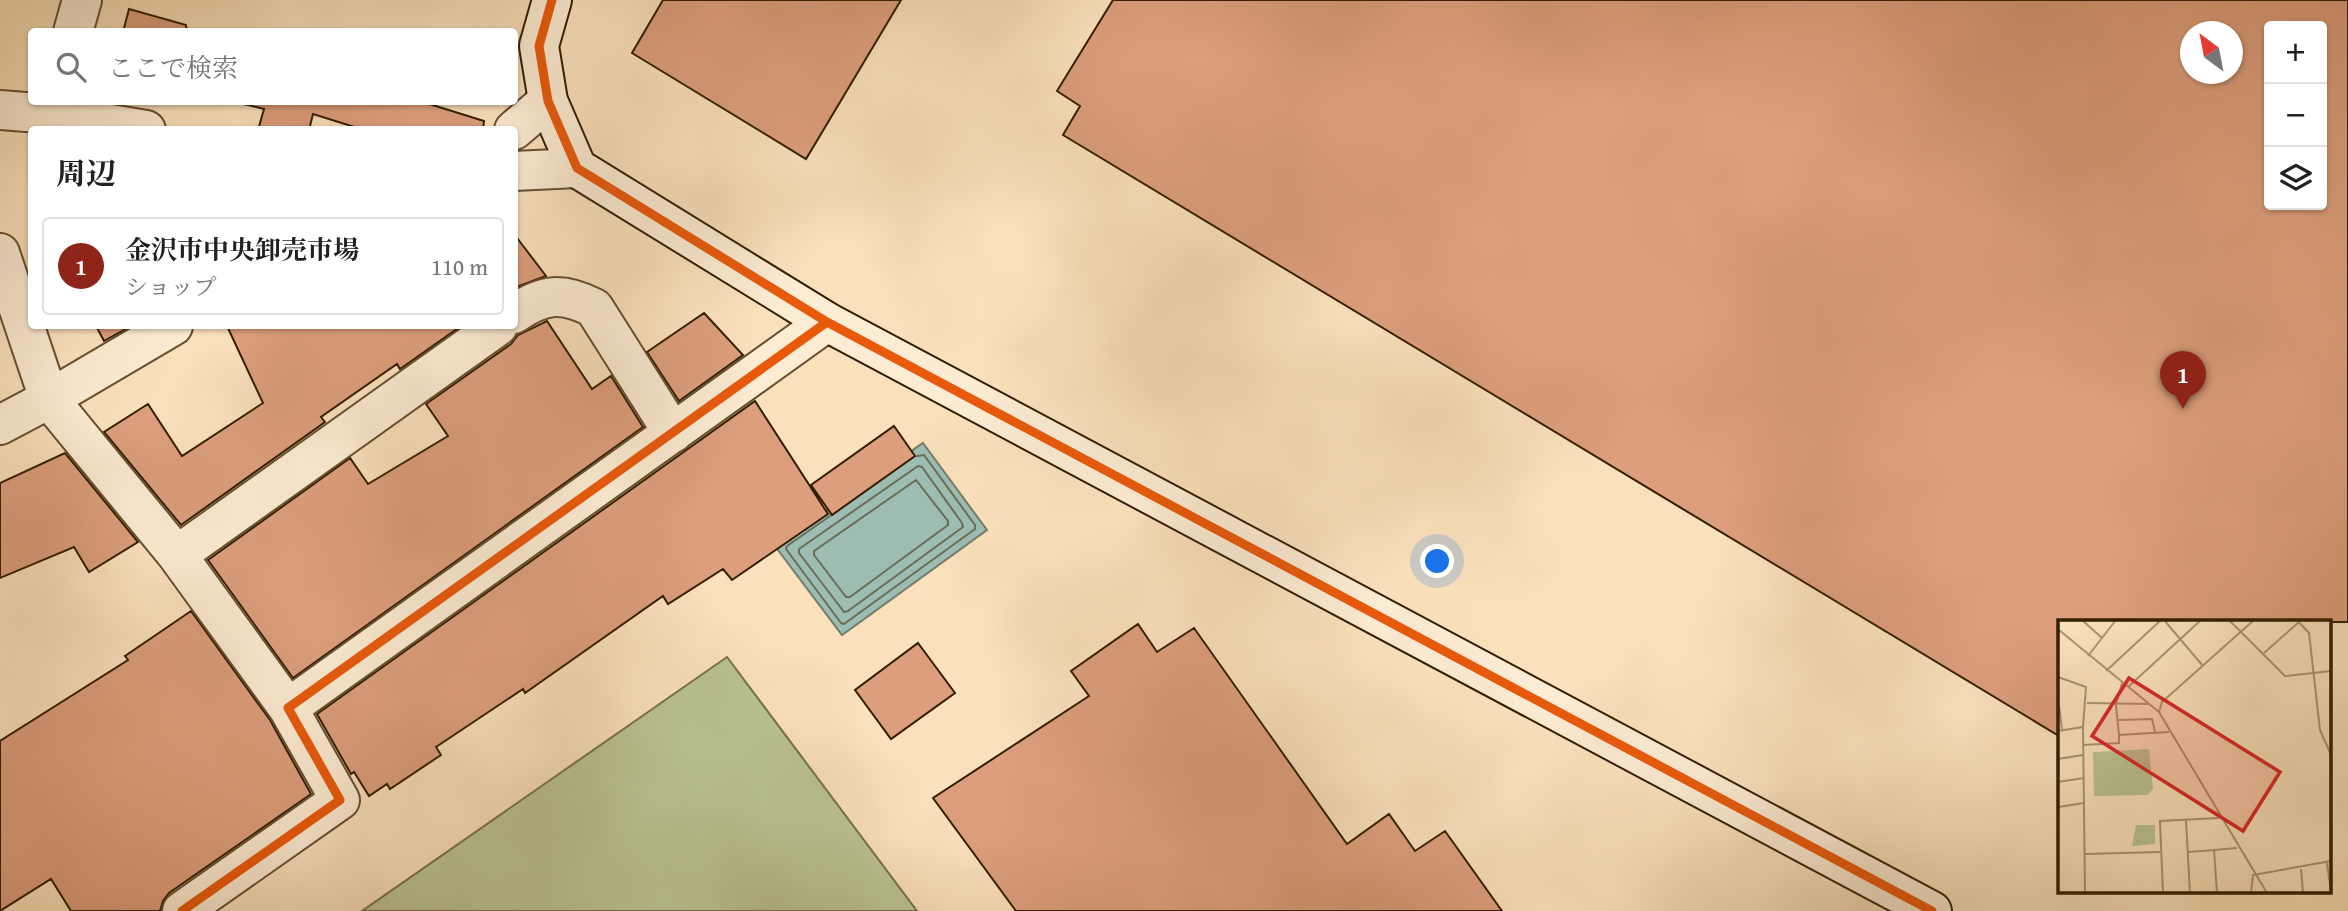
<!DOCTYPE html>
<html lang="ja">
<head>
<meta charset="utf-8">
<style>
	body { margin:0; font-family:"Gentium Book Plus","Noto Serif JP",serif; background:#f2f2f2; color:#202124 }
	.controls { position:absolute; right:21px; top:21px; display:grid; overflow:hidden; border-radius:7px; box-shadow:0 2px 5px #0004 }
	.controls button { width:63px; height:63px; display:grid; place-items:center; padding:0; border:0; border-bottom:2px solid #e0e0e0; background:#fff; color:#202124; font:35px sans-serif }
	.compass { position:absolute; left:2180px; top:21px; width:63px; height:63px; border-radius:50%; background:#fff; box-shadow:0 2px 5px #0004; rotate:328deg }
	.you { position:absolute; left:1438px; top:562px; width:24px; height:24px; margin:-18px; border:5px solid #fff; border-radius:50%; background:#1a73e8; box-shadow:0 0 0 10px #1a73e833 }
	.badge { display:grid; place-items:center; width:46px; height:46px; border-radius:50%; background:#8f2418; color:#fff; font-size:23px; font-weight:700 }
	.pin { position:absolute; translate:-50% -58px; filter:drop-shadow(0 2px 4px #0008) }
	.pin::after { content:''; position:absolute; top:37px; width:24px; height:21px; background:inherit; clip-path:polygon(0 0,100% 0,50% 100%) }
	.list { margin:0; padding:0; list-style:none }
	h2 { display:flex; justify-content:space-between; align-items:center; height:91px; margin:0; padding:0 28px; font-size:30px }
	h2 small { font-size:23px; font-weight:400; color:#757577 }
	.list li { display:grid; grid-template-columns:46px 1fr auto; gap:21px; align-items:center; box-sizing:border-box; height:98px; margin:0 14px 14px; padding:0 14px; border:2px solid #e0e0e0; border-radius:7px }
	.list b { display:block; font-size:26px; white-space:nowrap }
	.list p { margin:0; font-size:23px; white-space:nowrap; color:#757577 }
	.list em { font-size:23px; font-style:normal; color:#757577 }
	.icon { flex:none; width:38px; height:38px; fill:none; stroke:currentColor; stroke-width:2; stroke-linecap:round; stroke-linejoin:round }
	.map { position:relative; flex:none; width:2348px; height:911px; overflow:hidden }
	.search { position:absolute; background:#fff; box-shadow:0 2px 5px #0004; left:28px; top:28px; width:490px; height:77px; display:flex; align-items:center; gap:18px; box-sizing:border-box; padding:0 24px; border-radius:7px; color:#757577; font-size:26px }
	.panel { position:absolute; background:#fff; box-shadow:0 2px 5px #0004; left:28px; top:126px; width:490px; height:203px; border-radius:7px }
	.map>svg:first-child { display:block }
	.green { fill:#bac393; stroke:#76704a; stroke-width:2 }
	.water { fill:#9ebdb2; stroke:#737d6b; stroke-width:2 }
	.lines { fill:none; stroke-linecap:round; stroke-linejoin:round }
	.shore { stroke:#686d59; stroke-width:2 }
	.building { fill:#dc9e7c; stroke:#331d00; stroke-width:2; fill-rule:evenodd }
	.street-casing { stroke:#654e2f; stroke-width:42 }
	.secondary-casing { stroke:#331d00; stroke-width:42 }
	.street { stroke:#fcecd3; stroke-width:38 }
	.secondary { stroke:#fcecd3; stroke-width:38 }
	.cycleway-casing { stroke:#fcecd3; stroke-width:13 }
	.cycleway { stroke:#e8590c; stroke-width:9 }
	.inset-road { fill:none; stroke:#aa9371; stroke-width:2 }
	.view { fill:#d62828; fill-opacity:0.15; stroke:#d62828; stroke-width:3.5 }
	.inset-edge { fill:none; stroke:#331d00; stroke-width:3.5 }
</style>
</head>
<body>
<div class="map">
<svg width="2348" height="911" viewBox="0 0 2348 911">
	<rect width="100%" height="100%" fill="#fae1bc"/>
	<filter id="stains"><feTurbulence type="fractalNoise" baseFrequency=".00286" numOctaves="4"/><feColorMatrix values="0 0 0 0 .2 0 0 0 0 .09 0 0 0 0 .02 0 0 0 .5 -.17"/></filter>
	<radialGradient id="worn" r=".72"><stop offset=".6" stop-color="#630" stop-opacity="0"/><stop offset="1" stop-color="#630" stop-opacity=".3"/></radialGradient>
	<!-- green -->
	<path class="green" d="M727,657L917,911H362Z"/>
	<!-- water -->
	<path class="water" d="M923,443L987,530L842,635L775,546Z"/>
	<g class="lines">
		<!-- shore -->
		<path class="shore" d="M918,466L922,467L962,523L963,527L848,611L844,612L799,553V549Z
			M916,480L948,521V525L850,597H846L814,555V551Z
			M830,516L787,546L786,549L841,623L844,624L975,529V525L924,455L917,456"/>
	</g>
	<!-- building -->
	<path class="building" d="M663,0H901L806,159L632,53Z
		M1113,0H2348V622H2059V736L1063,135L1080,106L1057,91ZM2269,26H2322V205H2269ZM2190,32H2232V74H2190Z
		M129,9L186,25V28L198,32H123Z
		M236,102H423L484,121L483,130H364L313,114L309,130H258L264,109Z
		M514,234L546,276L514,288Z
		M704,313L743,355L679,401L647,352Z
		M547,321L592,389L611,376L643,427L293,678L208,560L350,458L368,484L448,436L426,404L511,344L518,335Z
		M96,326H131L104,341Z
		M227,326H461L400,369L397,364L321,417L325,422L181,525L104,432L148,404L182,456L263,403Z
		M755,401L828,514L732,580L723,569L668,604L663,596L525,693L523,689L436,747L441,755L390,789L387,784L369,796L354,772L351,774L317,714Z
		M894,426L915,456L832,515L811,485Z
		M65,453L138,542L89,572L74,547L0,578V483Z
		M191,611L270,720L311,794L169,893L163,901L160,911H71L51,879L0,911V741L128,660L125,656Z
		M1138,624L1157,652L1194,628L1347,844L1389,814L1415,851L1445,831L1502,911H1016L933,798L1089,696L1071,671Z
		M918,643L955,693L891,739L855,690Z"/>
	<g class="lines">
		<!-- street casing -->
		<g class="street-casing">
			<path id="street" d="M73,32L82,0
				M0,110L51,114L146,130
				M514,130L548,101
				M514,171L577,168
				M0,253L49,399L177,555L288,708
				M514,314C544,293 563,292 594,308L673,433
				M0,425L49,399L173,326
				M177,555L498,326
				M182,911L340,800L288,708L827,322"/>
		</g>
		<!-- secondary casing -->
		<g class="secondary-casing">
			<path id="secondary" d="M552,0L539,46L548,101L577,168L827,322L1932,911"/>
		</g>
		<!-- street -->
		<use href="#street" class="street"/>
		<!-- secondary -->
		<use href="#secondary" class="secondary"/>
		<!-- cycleway casing -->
		<g class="cycleway-casing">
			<path id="cycleway" d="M552,0L539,46L548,101L577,168L827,322L1932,911
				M182,911L340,800L288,708L827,322"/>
		</g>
		<!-- cycleway -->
		<use href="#cycleway" class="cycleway"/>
	</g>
	<!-- overview -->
	<g transform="translate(2058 620)">
		<rect width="273" height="273" fill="#fae1bc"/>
		<path d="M91,129L95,169L89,175L36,176L35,132ZM78,205H97V224L74,226Z" fill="#bac393"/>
		<path class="inset-road" d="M24,0L44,18M106,0L145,46M171,0L227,56L273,51M196,0L104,82L101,92L209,273M239,0L251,13L262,110L273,135M1,10L101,92M206,33L241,2M30,36L58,0M48,51L103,0M0,57L28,67L25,107M70,67L143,0M0,77L4,110M29,83L90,84M60,100L94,99L97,112M0,111L25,107L27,273M61,115L58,85L64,63M25,125L61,123V115L111,112M0,139L25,135M0,162L26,158M0,187L26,183M128,200L132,273M156,230L179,228M130,232L156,230L159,273M27,234L102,232M269,243L273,271M243,249L245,273M105,273L102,201L161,198M193,273L195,255L273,241"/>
		<path class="view" d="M71,58L222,152L185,211L34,116Z"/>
		<rect width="273" height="273" class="inset-edge"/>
	</g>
	<rect width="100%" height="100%" filter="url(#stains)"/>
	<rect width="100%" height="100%" fill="url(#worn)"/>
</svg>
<div class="controls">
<button>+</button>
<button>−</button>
<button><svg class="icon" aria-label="layers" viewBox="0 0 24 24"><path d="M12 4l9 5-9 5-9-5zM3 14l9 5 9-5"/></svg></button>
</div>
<svg class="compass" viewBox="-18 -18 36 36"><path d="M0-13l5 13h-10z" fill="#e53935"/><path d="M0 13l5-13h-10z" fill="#757577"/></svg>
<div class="you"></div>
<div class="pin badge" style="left:2183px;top:409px">1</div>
<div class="search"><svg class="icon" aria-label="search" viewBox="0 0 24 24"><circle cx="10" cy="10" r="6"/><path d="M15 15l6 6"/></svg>ここで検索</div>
<section class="panel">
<h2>周辺<small></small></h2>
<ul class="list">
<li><span class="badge">1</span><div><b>金沢市中央卸売市場</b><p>ショップ</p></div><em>110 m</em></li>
</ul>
</section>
</div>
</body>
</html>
